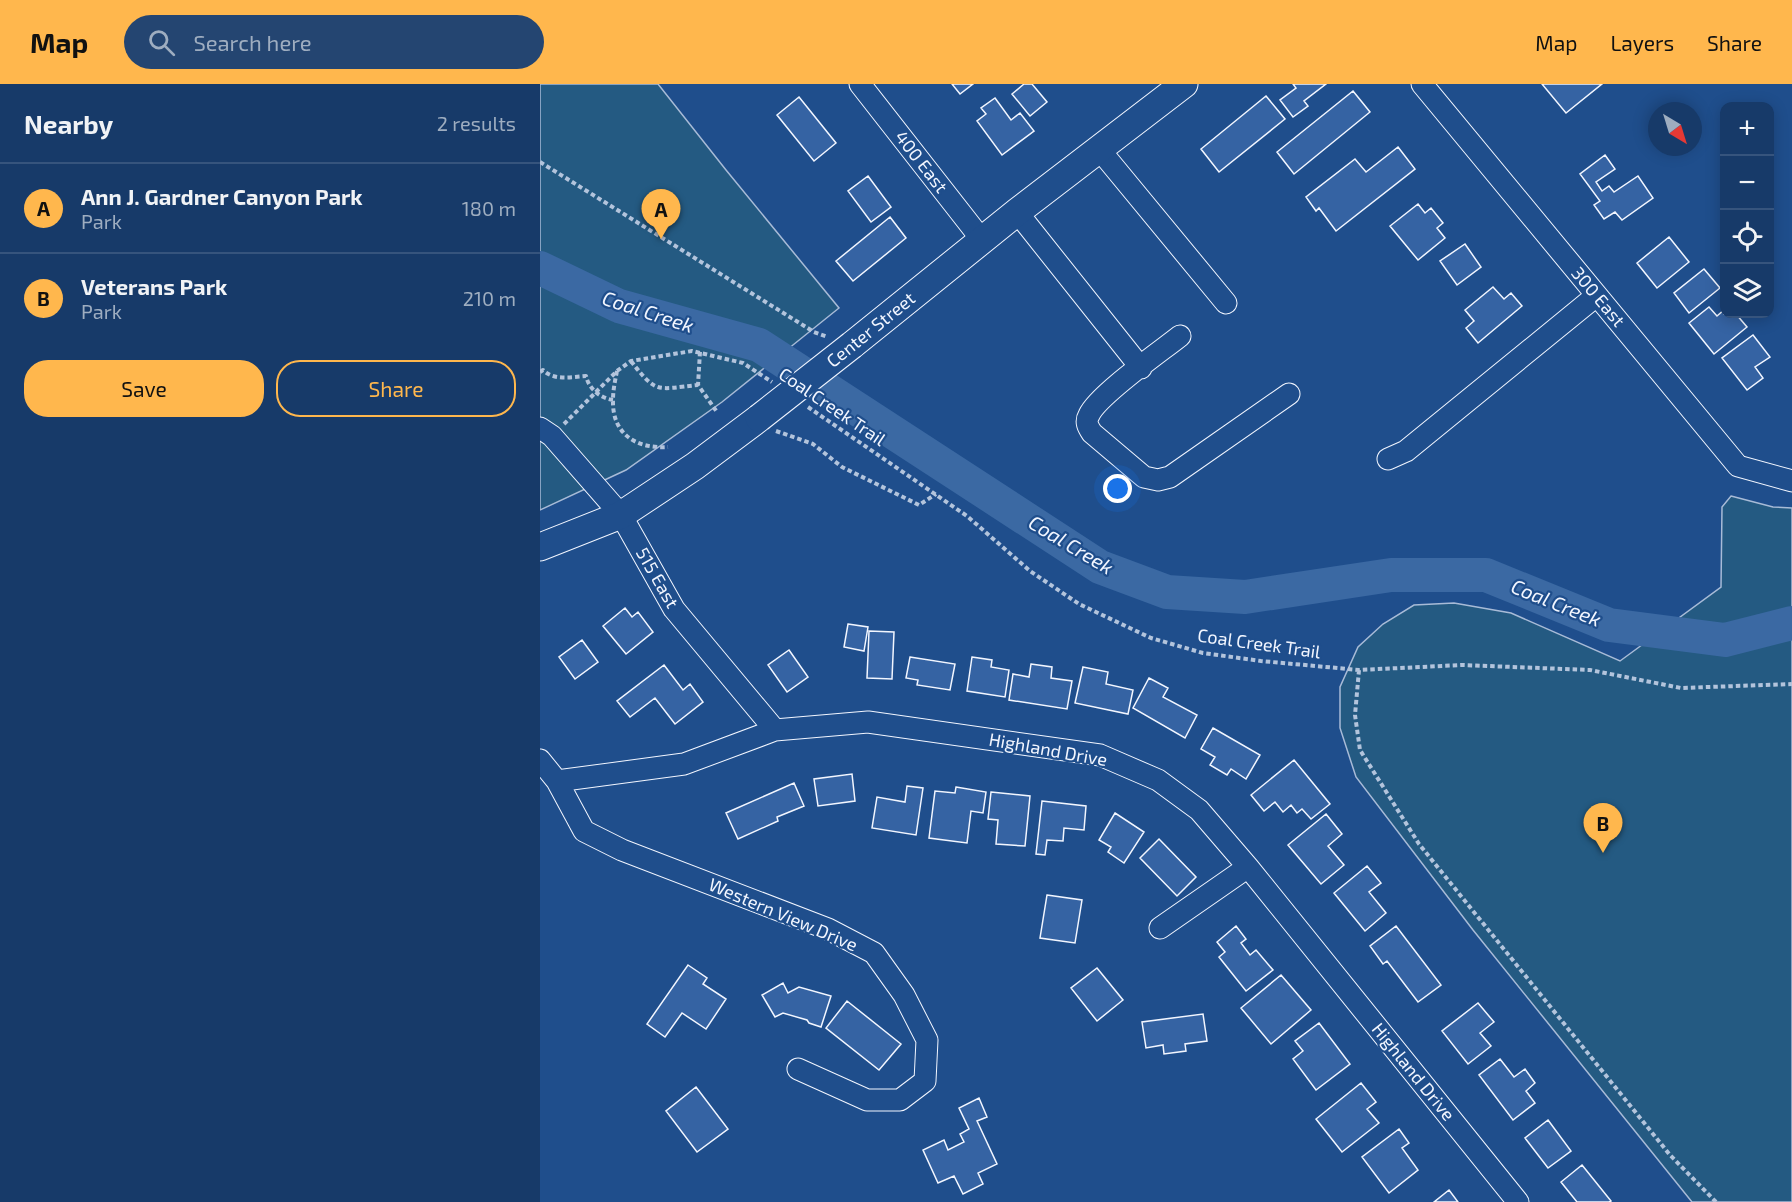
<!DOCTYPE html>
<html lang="en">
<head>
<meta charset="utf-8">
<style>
	body { margin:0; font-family:"Exo 2",sans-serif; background:#244571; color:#f1f3f6 }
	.controls { position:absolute; right:18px; top:18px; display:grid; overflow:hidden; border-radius:12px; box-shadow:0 3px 15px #0003 }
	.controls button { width:54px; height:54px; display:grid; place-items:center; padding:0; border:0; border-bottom:2px solid #36547d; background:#173a69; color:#f1f3f6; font:30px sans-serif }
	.compass { position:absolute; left:1108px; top:18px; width:54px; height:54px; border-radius:50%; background:#173a69; box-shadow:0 3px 15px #0003; rotate:142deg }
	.you { position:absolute; left:578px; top:405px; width:21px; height:21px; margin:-15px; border:4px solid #fff; border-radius:50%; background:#1a73e8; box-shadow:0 0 0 9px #1a73e833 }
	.badge { display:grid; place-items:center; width:39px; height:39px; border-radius:50%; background:#ffb74d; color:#111; font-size:20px; font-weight:700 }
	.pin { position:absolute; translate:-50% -50px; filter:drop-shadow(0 2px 3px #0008) }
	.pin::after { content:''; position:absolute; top:32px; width:21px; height:18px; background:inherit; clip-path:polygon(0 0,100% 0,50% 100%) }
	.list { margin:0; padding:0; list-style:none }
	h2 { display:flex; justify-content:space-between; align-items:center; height:78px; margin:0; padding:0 24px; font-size:26px }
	h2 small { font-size:20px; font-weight:400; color:#9eadc0 }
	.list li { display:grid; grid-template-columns:39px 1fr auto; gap:18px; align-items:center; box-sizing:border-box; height:90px; padding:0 24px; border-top:2px solid #36547d }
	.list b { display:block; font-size:22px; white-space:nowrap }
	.list p { margin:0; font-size:20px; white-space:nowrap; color:#9eadc0 }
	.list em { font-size:20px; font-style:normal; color:#9eadc0 }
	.actions { display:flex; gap:12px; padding:18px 24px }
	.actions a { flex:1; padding:14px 0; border:2px solid #ffb74d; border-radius:24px; text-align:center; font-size:21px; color:#ffb74d }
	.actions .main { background:#ffb74d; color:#111 }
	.icon { flex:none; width:33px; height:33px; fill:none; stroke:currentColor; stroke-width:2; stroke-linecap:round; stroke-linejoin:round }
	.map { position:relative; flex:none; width:1252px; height:1118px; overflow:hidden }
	header { display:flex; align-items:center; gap:36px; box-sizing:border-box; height:84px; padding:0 30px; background:#ffb74d; color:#111 }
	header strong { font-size:28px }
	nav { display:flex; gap:33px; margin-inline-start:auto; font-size:21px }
	.search { width:420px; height:54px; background:#244571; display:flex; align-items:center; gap:15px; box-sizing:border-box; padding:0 21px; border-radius:33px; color:#9eadc0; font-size:22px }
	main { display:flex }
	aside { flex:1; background:#173a69 }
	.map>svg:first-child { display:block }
	.park { fill:#245a82; stroke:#a8bbd7; stroke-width:1.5 }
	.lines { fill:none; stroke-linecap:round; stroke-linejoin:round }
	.river { stroke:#3b69a3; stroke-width:34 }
	.building { fill:#3563a3; stroke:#f2f6ff; stroke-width:1.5 }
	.minor-casing { stroke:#f2f6ff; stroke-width:23 }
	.major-casing { stroke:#f2f6ff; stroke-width:29 }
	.path { stroke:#b3c4dc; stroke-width:4; stroke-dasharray:4.5 3; stroke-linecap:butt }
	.minor { stroke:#1f4e8c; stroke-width:21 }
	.major { stroke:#1f4e8c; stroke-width:27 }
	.major-bridge-casing { stroke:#f2f6ff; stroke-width:29; stroke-linecap:butt }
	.major-bridge { stroke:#1f4e8c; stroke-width:27 }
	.labels { text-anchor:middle; stroke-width:4.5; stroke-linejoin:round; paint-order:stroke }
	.street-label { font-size:18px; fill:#f2f6ff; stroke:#1f4e8c }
	.water-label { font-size:20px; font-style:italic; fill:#f2f6ff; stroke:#1f4e8c }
</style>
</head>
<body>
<header>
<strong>Map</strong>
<div class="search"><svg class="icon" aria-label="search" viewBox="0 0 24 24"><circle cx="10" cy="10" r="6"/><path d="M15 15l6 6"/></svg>Search here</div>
<nav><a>Map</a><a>Layers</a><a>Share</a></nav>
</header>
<main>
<aside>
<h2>Nearby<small>2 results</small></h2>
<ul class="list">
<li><span class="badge">A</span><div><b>Ann J. Gardner Canyon Park</b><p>Park</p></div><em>180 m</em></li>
<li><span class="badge">B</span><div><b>Veterans Park</b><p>Park</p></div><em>210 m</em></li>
</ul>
<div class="actions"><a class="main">Save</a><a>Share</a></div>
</aside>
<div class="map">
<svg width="1252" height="1118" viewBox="0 0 1252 1118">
	<rect width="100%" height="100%" fill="#1f4e8c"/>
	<!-- park -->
	<path class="park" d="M0,0H118L186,86L299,224L182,318L86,386L0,426Z
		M1191,412L1233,423L1252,424V1118H1152L933,846L816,693L800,644V603L818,563L843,540L874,521L914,519L971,529L1080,577L1181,503L1182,423Z"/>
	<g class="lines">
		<!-- river -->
		<path class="river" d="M0,184L79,222L219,261L560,483L627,508L705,513L851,491H946L1069,541L1185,556L1252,539"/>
	</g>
	<!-- building -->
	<path class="building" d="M412,0H433L420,10Z
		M484,0H492L507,18L490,32L472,10Z
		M753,0H786L764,17L768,22L753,33L740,16L756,4Z
		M1002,0H1062L1026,29Z
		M813,7L830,28L754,90L737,68Z
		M726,12L745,35L679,88L661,65Z
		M259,13L296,59L274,77L237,31Z
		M455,14L471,36L480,29L494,47L462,71L437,37L446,30L441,24Z
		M858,63L875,85L796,147L779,124L776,127L766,113L815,75L826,88Z
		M1065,71L1075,85L1056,98L1062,107L1069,102L1074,108L1098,92L1113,114L1082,136L1075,128L1064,135L1054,121L1060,117L1040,90Z
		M328,92L351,123L331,138L308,107Z
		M878,120L885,129L891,124L903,139L897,144L905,154L878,176L850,142Z
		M350,133L366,154L313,197L296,177Z
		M1129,153L1149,178L1117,204L1097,179Z
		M925,160L941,183L917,201L900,177Z
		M1164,185L1180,204L1149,229L1134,209Z
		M953,203L964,215L971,209L982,222L938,259L926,244L934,237L925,226Z
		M1169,223L1177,232L1184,226V230H1196L1207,243L1174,270L1149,239Z
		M1213,251L1230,273L1215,283L1223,294L1207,306L1182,274Z
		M85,524L92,533L98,528L113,548L86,570L63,542Z
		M308,540L328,543L324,567L304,563Z
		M329,547L354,548L352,595L327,594Z
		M42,556L58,578L35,595L19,573Z
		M249,566L268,593L247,608L228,581Z
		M370,573L415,580L410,606L377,601L378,596L366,594Z
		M432,573L452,576L451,583L469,586L465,613L427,607Z
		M491,580L512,583L511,594L532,597L527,625L469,616L473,590L489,593Z
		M124,581L143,606L150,600L163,618L135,640L115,614L90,633L77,617Z
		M543,583L568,588L566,600L593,606L588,630L535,619Z
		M609,594L628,604L623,613L657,631L645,654L593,624Z
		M673,644L720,671L706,695L691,685L687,691L670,681L675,673L661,665Z
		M754,676L790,720L771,735L762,725L757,729L751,721L743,728L735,718L724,727L711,711Z
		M312,690L315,717L278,722L274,695Z
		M254,699L264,722L237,733L238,737L198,755L186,729Z
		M367,702L383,704L376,751L332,744L337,713L365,718Z
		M416,703L446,708L443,729L431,727L427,759L389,754L395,707L415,709Z
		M451,708L490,712L485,762L456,760L458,736L448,735Z
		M502,717L546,722L544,746L524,744L523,757L507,756L505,771L496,770Z
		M575,729L604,748L584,779L568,768L571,763L559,756Z
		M786,730L802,750L788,762L804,781L781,800L748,761Z
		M619,755L656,793L637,812L600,774Z
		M827,782L841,799L829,808L846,829L825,847L794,809Z
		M507,811L542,816L535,859L500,854Z
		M696,842L706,855L701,859L710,871L716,866L733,886L706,907L679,873L685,868L677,858Z
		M856,842L901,901L878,918L847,877L843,880L830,862Z
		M148,881L167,894L163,900L186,915L166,945L142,929L125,953L107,940Z
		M557,884L583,916L557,937L531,904Z
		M741,891L771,926L731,960L701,924Z
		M243,899L248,909L259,903L291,912L281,943L269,939L267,936L243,929L235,933L222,911Z
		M307,917L361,960L339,986L286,944Z
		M938,919L954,938L940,949L951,962L928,980L902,947Z
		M663,930L667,957L645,960L646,967L624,970L623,961L606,964L602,938Z
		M779,939L810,980L776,1006L753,975L763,967L755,957Z
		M960,975L974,993L985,985L995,999L986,1007L995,1019L973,1036L939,991Z
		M821,999L836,1018L827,1025L839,1039L802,1068L776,1035Z
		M156,1003L188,1045L157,1068L126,1027Z
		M439,1014L447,1033L437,1037L457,1080L438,1089L443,1100L423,1110L414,1092L398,1099L383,1066L404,1056L408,1066L424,1058L420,1050L429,1045L419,1024Z
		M1008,1036L1031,1067L1008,1084L985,1054Z
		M859,1045L869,1059L862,1064L878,1086L849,1109L822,1073Z
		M1042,1081L1071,1117L1069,1118H1037L1021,1098Z
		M909,1106L918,1118H894Z"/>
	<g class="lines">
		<!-- minor casing -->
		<g class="minor-casing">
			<path id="minor" d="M320,0L442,156
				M882,0L1198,382L1252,397
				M559,65L686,219
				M477,128L601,284
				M640,252C620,268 558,311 549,331C545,338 548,343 552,349L604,393L618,396L630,393L749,310
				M0,344L12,352L81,431L134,525L235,646
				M848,375L866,367L1056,212
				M0,676L17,697L44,747L82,766L288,845L334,869L364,911L387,956L385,997L360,1016H327L258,985
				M17,697L144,680L235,646L328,638L560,671L618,696L659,726L708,783L978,1118
				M620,844L708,783"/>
		</g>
		<!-- major casing -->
		<g class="major-casing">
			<path id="major" d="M312,261L477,128L644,0
				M0,463L81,431L155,382L219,334"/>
		</g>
		<!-- path -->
		<path class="path" d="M0,78L274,248L288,253
			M160,268L158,301L177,328
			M91,277C117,311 117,305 158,301
			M77,287C75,297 73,306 73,316C72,350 96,365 128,363
			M0,288L3,286C14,297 31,293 46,292C49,305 60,314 73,316
			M268,323L427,432L490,487L539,520L611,554L663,569L721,577L819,586L922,581L1050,586L1141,604L1252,600
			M24,340L77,287L91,277L152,267L203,279L232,298
			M236,347L273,360L302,383L379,421L396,410
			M819,586L815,631L820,666L879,760L1130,1071L1176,1118"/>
		<!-- minor -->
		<use href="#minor" class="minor"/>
		<!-- major -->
		<use href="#major" class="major"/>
		<!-- major-bridge casing -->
		<g class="major-bridge-casing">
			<path id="major-bridge" d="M219,334L312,261"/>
		</g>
		<!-- major-bridge -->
		<use href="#major-bridge" class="major-bridge"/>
	</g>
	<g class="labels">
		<!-- street labels -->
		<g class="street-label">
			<text transform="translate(381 78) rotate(52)" y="6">400 East</text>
			<text transform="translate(1058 213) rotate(50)" y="6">300 East</text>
			<text transform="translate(331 246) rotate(-39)" y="6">Center Street</text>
			<text transform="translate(292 323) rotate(34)" y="6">Coal Creek Trail</text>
			<text transform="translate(117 494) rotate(60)" y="6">515 East</text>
			<text transform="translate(719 560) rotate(8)" y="6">Coal Creek Trail</text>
			<text transform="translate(508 666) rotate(10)" y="6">Highland Drive</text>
			<text transform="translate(243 831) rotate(23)" y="6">Western View Drive</text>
			<text transform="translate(873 988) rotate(51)" y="6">Highland Drive</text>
		</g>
		<!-- water labels -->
		<g class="water-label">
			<text transform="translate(108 228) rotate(18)" y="7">Coal Creek</text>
			<text transform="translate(531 461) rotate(31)" y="7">Coal Creek</text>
			<text transform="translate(1016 519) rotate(22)" y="7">Coal Creek</text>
		</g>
	</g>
</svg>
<div class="controls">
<button>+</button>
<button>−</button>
<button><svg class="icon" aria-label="locate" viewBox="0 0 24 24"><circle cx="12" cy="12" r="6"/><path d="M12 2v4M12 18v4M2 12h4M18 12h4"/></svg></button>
<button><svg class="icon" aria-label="layers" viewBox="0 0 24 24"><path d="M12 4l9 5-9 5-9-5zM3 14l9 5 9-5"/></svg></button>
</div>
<svg class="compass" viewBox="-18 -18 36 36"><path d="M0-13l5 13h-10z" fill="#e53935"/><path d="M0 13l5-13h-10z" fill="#9eadc0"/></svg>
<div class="you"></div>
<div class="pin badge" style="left:121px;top:155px">A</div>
<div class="pin badge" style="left:1063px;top:769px">B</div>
</div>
</main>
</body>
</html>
